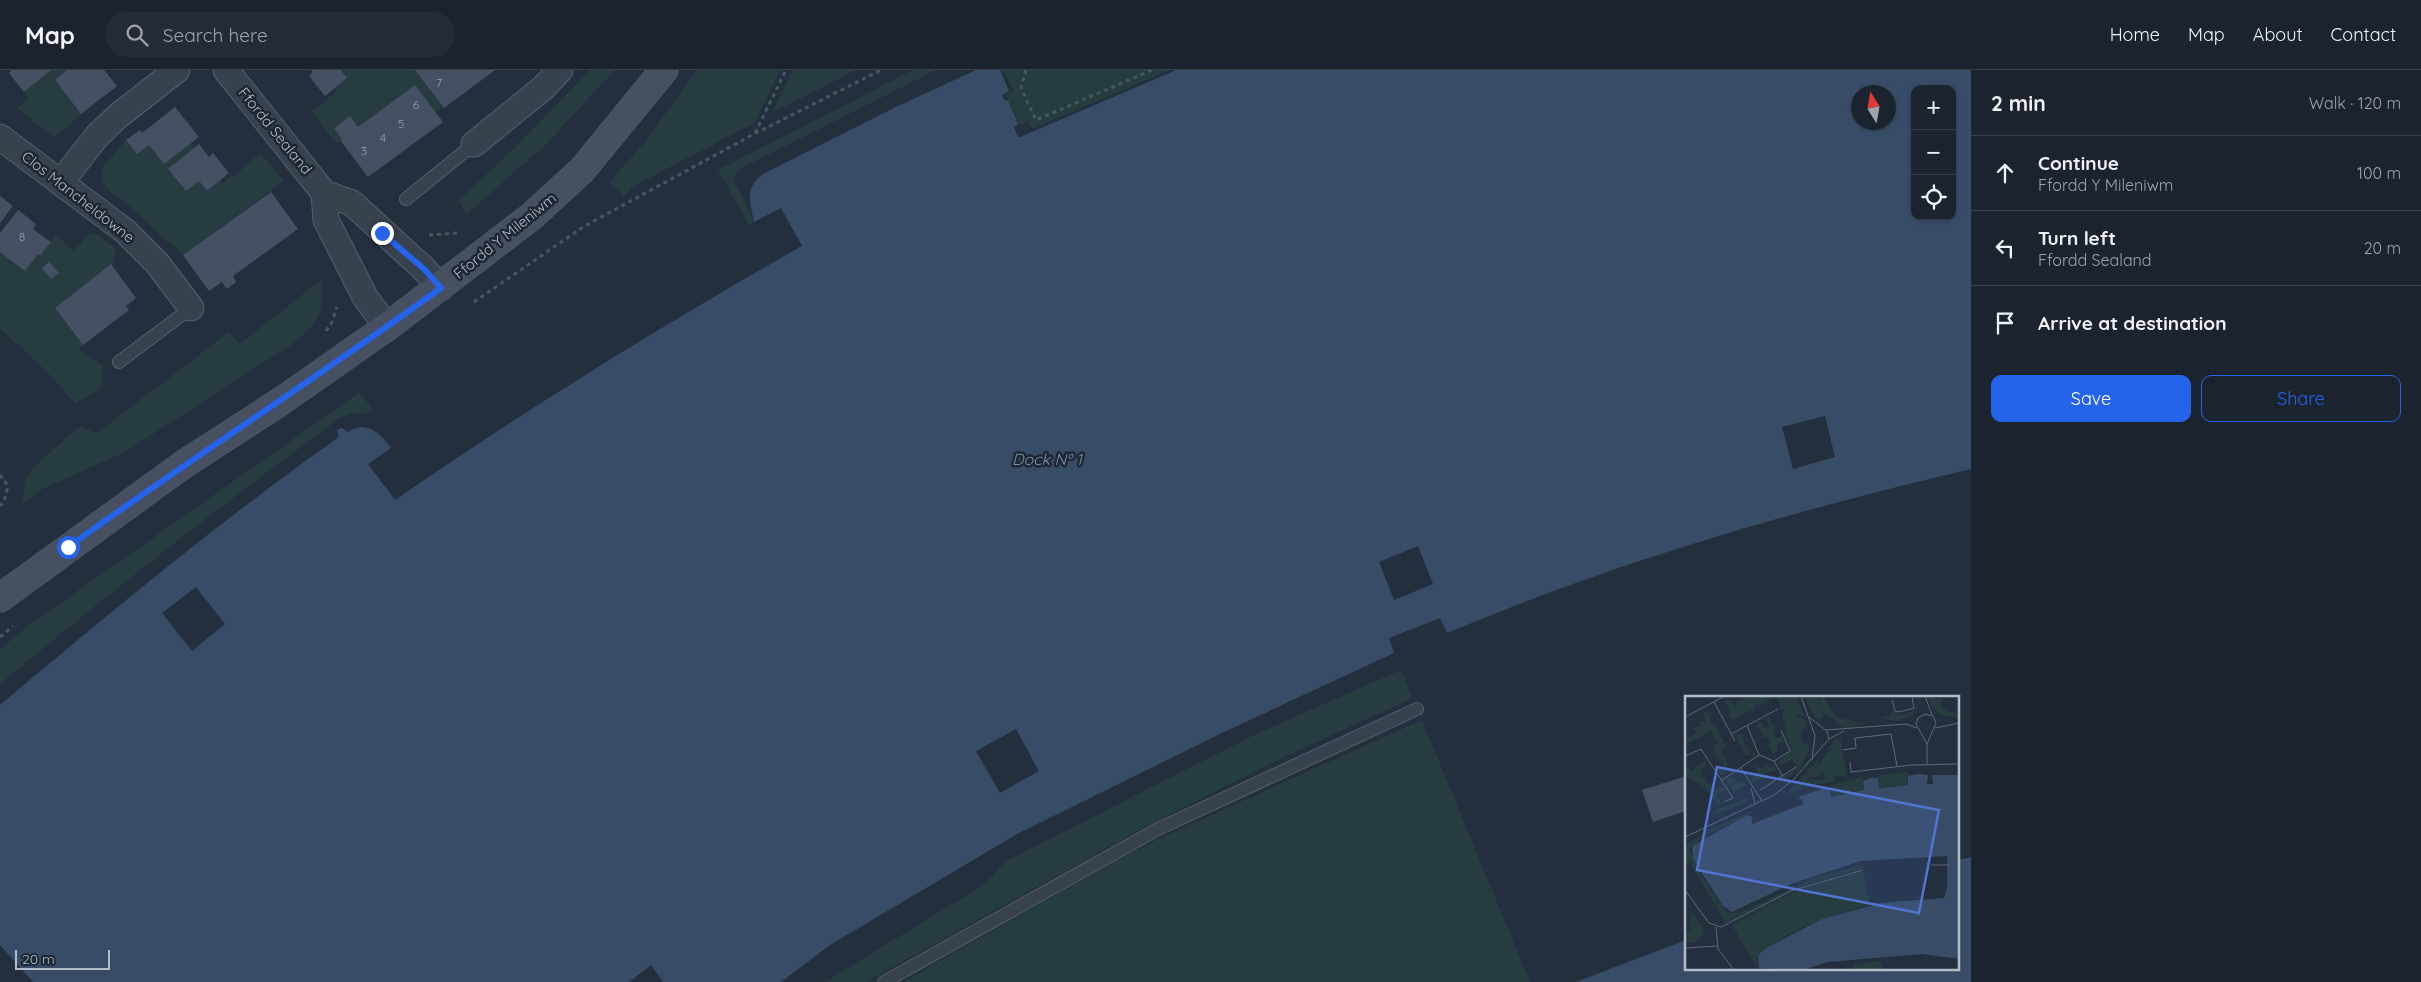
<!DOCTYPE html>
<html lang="en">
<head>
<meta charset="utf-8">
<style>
	body { margin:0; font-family:Quicksand,sans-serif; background:#242b36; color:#f1f3f6 }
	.controls { position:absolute; right:15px; top:15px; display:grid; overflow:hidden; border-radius:10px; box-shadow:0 1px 4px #0004 }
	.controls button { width:45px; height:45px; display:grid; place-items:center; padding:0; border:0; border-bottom:1px solid #39404a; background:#1b232e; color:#f1f3f6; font:25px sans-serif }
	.compass { position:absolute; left:1851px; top:15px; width:45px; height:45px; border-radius:50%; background:#1b232e; box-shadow:0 1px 4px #0004; rotate:349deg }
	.scale { position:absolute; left:15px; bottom:12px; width:95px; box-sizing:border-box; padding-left:5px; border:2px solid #b4bcc9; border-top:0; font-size:14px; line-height:18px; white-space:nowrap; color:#b4bcc9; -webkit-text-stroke:4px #1d2633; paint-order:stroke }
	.stop { position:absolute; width:15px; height:15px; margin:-11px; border:4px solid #2563eb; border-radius:50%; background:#fff }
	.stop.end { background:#2563eb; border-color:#fff; box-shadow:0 1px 5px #0008 }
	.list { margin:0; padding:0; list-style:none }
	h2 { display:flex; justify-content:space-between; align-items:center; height:65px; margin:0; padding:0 20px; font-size:21px }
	h2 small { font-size:16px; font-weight:400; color:#a0a4aa }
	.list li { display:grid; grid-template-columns:32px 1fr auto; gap:15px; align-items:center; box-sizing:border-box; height:75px; padding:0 20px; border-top:1px solid #39404a }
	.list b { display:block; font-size:19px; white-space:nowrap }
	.list p { margin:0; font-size:16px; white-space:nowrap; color:#a0a4aa }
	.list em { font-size:16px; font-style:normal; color:#a0a4aa }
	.actions { display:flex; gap:10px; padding:15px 20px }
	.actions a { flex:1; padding:11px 0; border:1px solid #2563eb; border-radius:10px; text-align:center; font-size:18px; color:#2563eb }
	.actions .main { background:#2563eb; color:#fff }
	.icon { flex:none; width:28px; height:28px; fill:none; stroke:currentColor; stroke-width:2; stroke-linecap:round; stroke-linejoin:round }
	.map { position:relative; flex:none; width:1971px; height:912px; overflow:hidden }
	header { display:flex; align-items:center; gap:30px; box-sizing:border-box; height:70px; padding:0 25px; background:#1b232e; border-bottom:1px solid #39404a }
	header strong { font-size:24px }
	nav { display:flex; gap:28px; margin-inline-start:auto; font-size:18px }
	.search { width:350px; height:45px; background:#242b36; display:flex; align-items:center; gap:12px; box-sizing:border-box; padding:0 18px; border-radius:28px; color:#a0a4aa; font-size:19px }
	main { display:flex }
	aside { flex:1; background:#1b232e }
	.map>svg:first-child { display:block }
	.green { fill:#263c3f }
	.water { fill:#394c67; fill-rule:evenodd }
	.pier { fill:#242f3e }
	.building { fill:#455162 }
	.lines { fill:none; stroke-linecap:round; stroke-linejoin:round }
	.lane-casing { stroke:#565f6c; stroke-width:14 }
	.street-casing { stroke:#565f6c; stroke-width:27 }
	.secondary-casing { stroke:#565f6c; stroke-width:29 }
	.path { stroke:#44595c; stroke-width:3; stroke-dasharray:4 4; stroke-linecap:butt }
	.lane { stroke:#38414e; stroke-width:12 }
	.street { stroke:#38414e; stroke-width:25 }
	.secondary { stroke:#465061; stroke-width:28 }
	.route { stroke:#2563eb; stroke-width:6 }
	.labels { text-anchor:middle; stroke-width:5; stroke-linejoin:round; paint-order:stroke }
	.number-label { font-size:12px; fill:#98a1af }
	.street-label { font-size:15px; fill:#b4bcc9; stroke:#1d2633 }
	.water-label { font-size:16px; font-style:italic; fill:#7c92b1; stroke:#1d2633 }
	.inset-road { fill:none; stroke:#5e6776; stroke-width:1 }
	.view { fill:#5274d3; fill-opacity:0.15; stroke:#5274d3; stroke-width:2.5 }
	.inset-edge { fill:none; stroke:#b4bcc9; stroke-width:2.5 }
</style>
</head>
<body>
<header>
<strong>Map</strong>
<div class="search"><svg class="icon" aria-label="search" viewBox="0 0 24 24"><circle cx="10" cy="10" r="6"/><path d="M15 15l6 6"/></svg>Search here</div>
<nav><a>Home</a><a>Map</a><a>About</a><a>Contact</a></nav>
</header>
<main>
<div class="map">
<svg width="1971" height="912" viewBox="0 0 1971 912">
	<rect width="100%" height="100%" fill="#242f3e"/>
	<!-- green -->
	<path class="green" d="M51,0H67L55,10L81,44L54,68L17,38L29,28L24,22Z
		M341,0H417L442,36L435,42L415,15L358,57L350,46L334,57L342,69L336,74L312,41L336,22L334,19L347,8Z
		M590,0H615L545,75L466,145L459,130L516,77Z
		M697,0H780L754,53L632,117L624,127L610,112L644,73Z
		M793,0H856L772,43Z
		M913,0H936L741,98L735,104L734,109L754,152L749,155L718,100Z
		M1003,0H1170L1032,59L1028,51L1020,55L1006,25L1013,21Z
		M126,70L137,84L149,75L164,94L191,73L195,77L168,99L186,121L199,111L207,121L220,110L222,113L232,105L233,107L260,83L284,111L183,185L124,131L109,121L102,111V98Z
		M90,163L96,164L115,178L116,187L113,196L111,194L55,238L83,275L78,279L103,295L100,320L75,333L47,302L0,258V182L40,186L56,165L74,181Z
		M322,209C325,242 319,252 294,273L125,382L42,419L22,434L25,412L31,400L76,359L80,357L97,363L229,262L240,274Z
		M360,322L374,342L350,344L337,350C222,435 110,522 0,614V579L28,556Z
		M1401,600L1413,628L1288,685L1147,756L866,912H825L985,814L1006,791L1256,664Z
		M1422,650L1530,912H903L1115,791L1158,769Z"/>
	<!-- water -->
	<path class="water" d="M976,0H1000L1009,21L1002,25L1005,31L1008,30L1018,54L1014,57L1018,67H1020L1176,0H1971V399C1792,441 1616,492 1447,563L1440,548L1389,568L1394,583L1224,662L1017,764L830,875L781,912H33L0,875V635C111,542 221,450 339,367L337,360L342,358L348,362C367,350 380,363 391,378L368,394L395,430C527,339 662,255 802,176L781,138L754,152C750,131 744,118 763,104L896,37ZM1915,19H1952V146H1915ZM1858,22H1888V52H1858Z
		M1971,787V912H1576L1686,870V898H1957V790Z"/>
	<!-- pier -->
	<path class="pier" d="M1825,346L1835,387L1793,399L1782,357Z
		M1418,476L1433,514L1394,530L1379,492Z
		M196,517L225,554L192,581L162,543Z
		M1016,659L1039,701L1000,723L976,681Z
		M651,895L663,912H629Z"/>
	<!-- building -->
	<path class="building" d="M12,0H51L24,22L9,3Z
		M67,0H104L117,16L81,44L55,10Z
		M311,0H341L347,8L325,26L309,6L313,2Z
		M415,0H495L444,38Z
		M415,15L443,52L368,107L340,70L342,69L334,58L350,46L358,57Z
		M175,37L199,67L164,94L149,75L137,84L126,70L140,60L142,63Z
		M199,74L209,87L213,83L229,103L207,121L199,111L186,121L168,99Z
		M271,122L298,159L233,206L236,212L227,219L222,212L209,221L183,185Z
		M0,126L13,136L0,153Z
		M18,140L36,154L33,159L51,172L40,186L38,184L25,201L0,182V163Z
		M49,192L59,203L51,209L42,198Z
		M111,194L136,228L126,236L129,240L83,275L55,238Z
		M1686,706V741L1653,752L1642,720Z"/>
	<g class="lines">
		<!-- lane casing -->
		<g class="lane-casing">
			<path id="lane" d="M406,129L474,74
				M119,292L191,238
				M884,912L1158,759L1417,639"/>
		</g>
		<!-- street casing -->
		<g class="street-casing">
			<path id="street" d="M226,0L324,123L352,133L424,199L441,218
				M0,67L125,161L157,193L191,238
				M474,74L543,18L560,0
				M61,112L97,66L118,46L177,0
				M324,123L326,150L365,227L387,257"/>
		</g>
		<!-- secondary casing -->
		<g class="secondary-casing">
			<path id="secondary" d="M0,528L184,394L280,332L387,257L532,146L582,100L664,0"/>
		</g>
		<!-- path -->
		<path class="path" d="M1026,0L1021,18L1036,50L1152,0
			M755,63L786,0
			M429,165L458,163
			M474,232L583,157L754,64L881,0
			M326,261L332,252L337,237
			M0,405L8,416L4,432L0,436
			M0,567L13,556"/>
		<!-- lane -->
		<use href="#lane" class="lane"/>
		<!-- street -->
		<use href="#street" class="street"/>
		<!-- secondary -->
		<use href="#secondary" class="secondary"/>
	</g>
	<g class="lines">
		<!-- route -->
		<path class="route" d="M68,477C191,389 318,307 441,218L424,199L382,163"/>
	</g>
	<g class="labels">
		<!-- number labels -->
		<g class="number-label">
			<text x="439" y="17">7</text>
			<text x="416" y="39">6</text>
			<text x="401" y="58">5</text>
			<text x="383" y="72">4</text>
			<text x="364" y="85">3</text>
			<text x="22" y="171">8</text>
		</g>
		<!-- street labels -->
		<g class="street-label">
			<text transform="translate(275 61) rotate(51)" y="5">Ffordd Sealand</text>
			<text transform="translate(78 127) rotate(38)" y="5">Clos Mancheldowne</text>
			<text transform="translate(505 166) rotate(-39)" y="5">Ffordd Y Mileniwm</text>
		</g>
		<!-- water labels -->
		<g class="water-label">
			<text x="1047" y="395">Dock Nº 1</text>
		</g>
	</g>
	<!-- overview -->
	<g transform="translate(1685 626)">
		<rect width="274" height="274" fill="#242f3e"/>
		<path d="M91,0H111L119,20L108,18L120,24L122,31L116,37L117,44L125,53L114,74L81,97L111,70L107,63L95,69L93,66L106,55L97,18L100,12L95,14V7ZM120,0H131L139,14L138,21L132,24L129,21ZM136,0H141L144,12L152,22L182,27L162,32L153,30L149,23L141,20L134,7ZM231,0H236V6L227,20L212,25L193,22L205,19L208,13L214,19L225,17L234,7ZM243,0L258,4L256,9L263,16L274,17V22L256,19L246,10ZM57,1L59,4L63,0L66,2L67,0H89V2L82,4L81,10L79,7L70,10L68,17L66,14L46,25V20H43L47,15H43L44,9H40L42,3L34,7L42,2L51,10L52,3L54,5ZM18,14L22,18L27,16L24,22L29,21L25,24L27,28L31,26L29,29L36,38L34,42H38L37,48L42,46L36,56L44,70L38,73L40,77L37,79L33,75L39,68H34L35,63L31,64L33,62L29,58L32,57L28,50L33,47L26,35L0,49V43L11,37L9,32L16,29L14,24L21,27ZM89,18L85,20L86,27L91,31L96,29L88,34L91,42L97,41L102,50L98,45L92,48V56L88,58L85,50L80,51L85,47L82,41H77L78,36L74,37L76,31L71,33L74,26L68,29L76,25L80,32L84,31L81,22ZM50,38L60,39L55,42L61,44L58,46L60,50L65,47L60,53L65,52L64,58L71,56L68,62L66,58L60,60ZM155,40L162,81L149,79V85L118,92L124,84H135L144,82L136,83L140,81L139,78L130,77L138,79L124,82L116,93L100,99L133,64L132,71L134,69L141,57L150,52L142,54L151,42L155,46ZM12,65L15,68L20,65L22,69L13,75H19L15,78L17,82L21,79V85L25,84L22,88H29L30,94L35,91L41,93L33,99L36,109L33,110L20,92L0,79V72L3,74V70L6,76L14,69ZM71,67L76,73L81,68L83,72L89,69L91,74L79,78L81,85L78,82L68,86L66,82L71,79L72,72L68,69ZM223,76L222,89L194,91L193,79ZM45,81L52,83L50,88L59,86L62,89L49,96L41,85ZM177,81L178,94L147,100L144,90L113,98V105L111,98ZM64,101L59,108L25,120L33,113ZM66,115L67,117L18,140L4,153L14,175L20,185L23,184L26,188L23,190L42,217H55L128,182L177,169L178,172L115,191L41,227L6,169L0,165V150L23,134ZM178,175L185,209L137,223L102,239L72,260L73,274L47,229L110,195ZM8,216L20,238L10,246L0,247V236L6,233L3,229ZM196,265L198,274H168L169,268Z" fill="#263c3f"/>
		<path d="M232,78L243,79L242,88H248L247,79H274V263L237,258L143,266L117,274L74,272L73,259L83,251L137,223L196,207L259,202L262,192V160L176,165L106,188L47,216L38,210L8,163L7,150L62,119L67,121V128L118,108L117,103L114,104L115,100L144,91L146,101L179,94L178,85L186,82H193L194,92L223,89V80Z" fill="#394c67"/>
		<path class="inset-road" d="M116,0L130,40L127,64M240,0L247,19M207,4L210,15L214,16L229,12L227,0M29,6L50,45M2,20L40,0M250,32L274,27M141,34L221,28L232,32M46,38L93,13M144,43L159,35M242,48L231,28L233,22L240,18L248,20L251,27L242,48V68M158,54L171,52L170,42L206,38L212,70M74,59L89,65L98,81M0,60L16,53L48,102L39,106M89,65L105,55L96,34M165,66L166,76L227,69L274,68M56,72L77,105M36,85L74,59L62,29M66,92L70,108M75,94L111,71M0,141L89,99L108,84L144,43L142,35L124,21M246,169H264M0,194L24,227L36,231L106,195L178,174M31,231L33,253L49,274M0,252L32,250"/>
		<path class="view" d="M32,71L254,114L234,217L12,174Z"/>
		<rect width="274" height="274" class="inset-edge"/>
	</g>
</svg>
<div class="controls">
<button>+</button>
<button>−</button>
<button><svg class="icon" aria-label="locate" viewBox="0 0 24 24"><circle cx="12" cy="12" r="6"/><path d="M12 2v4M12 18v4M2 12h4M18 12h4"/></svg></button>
</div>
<svg class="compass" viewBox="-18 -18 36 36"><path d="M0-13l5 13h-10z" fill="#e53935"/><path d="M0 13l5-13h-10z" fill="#a0a4aa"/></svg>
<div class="scale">20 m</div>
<div class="stop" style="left:68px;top:477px"></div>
<div class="stop end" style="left:382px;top:163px"></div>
</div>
<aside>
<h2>2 min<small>Walk · 120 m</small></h2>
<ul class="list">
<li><svg class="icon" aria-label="ahead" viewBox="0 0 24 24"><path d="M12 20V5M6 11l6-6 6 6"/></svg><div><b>Continue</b><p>Ffordd Y Mileniwm</p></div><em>100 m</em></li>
<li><svg class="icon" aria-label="left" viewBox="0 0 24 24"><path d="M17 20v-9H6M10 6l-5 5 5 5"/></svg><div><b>Turn left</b><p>Ffordd Sealand</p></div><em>20 m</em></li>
<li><svg class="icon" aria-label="arrive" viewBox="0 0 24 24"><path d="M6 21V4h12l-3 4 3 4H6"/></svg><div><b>Arrive at destination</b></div></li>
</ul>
<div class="actions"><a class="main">Save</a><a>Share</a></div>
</aside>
</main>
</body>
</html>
